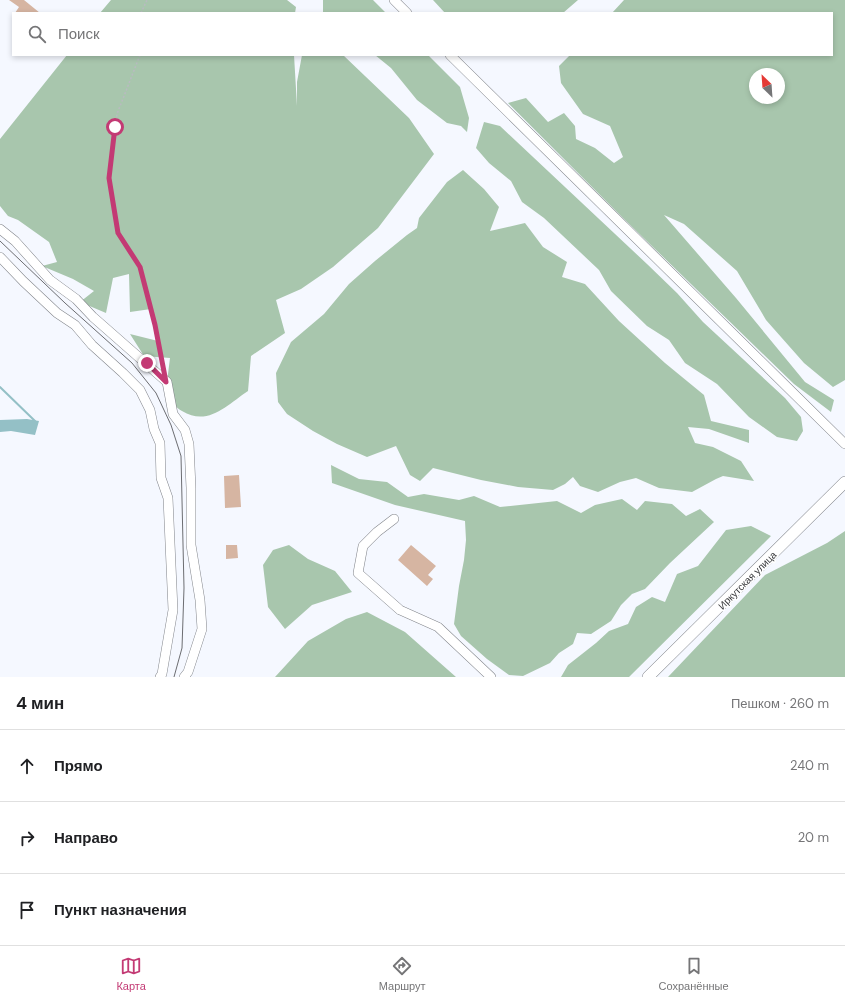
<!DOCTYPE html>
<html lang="ru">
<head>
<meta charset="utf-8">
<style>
	body { margin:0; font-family:"DM Sans",sans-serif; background:#f6f6f6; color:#202124 }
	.compass { position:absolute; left:749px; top:68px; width:36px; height:36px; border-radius:50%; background:#fff; box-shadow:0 2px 6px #0003; rotate:335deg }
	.stop { position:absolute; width:12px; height:12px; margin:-9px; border:3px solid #c33a74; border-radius:50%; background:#fff }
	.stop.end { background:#c33a74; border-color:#fff; box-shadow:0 1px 4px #0008 }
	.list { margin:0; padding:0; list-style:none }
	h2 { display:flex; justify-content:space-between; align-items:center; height:52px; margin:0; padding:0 16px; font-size:17px }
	h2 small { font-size:13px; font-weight:400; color:#757577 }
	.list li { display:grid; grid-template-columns:26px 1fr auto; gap:12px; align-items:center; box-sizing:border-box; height:72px; padding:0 16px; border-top:1px solid #e0e0e0 }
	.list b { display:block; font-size:15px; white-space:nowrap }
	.list em { font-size:13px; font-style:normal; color:#757577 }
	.icon { flex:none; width:22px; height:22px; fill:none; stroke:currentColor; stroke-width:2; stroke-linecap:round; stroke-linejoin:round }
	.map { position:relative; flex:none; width:845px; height:677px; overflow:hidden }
	.search { position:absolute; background:#fff; box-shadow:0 2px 6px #0003; left:12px; right:12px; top:12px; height:44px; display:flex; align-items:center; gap:10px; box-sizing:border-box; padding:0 14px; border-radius:0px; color:#757577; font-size:15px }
	.sheet { height:268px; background:#fff }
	nav { display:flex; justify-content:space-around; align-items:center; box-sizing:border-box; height:56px; border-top:1px solid #e0e0e0; background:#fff; font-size:11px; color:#757577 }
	nav a { display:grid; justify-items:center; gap:2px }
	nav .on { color:#c33a74 }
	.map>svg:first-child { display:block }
	.forest { fill:#a8c6ad; fill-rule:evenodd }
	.water { fill:#94c0c6 }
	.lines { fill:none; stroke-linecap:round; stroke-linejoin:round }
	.stream { stroke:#94c0c6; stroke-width:2 }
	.building { fill:#d6b5a2 }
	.minor-casing { stroke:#81848a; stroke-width:10 }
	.major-casing { stroke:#81848a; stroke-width:12 }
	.path { stroke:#b9bbc1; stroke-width:1.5; stroke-dasharray:2 2; stroke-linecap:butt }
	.minor { stroke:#fff; stroke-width:9 }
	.major { stroke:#fff; stroke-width:11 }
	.tram { stroke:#6c6d71; stroke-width:1 }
	.route { stroke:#c33a74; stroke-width:5 }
	.labels { text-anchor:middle; stroke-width:3; stroke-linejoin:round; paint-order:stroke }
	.street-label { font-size:10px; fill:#37383b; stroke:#fff }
</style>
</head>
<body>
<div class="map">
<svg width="845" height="677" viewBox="0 0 845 677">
	<rect width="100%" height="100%" fill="#f5f8ff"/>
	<!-- forest -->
	<path class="forest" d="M111,0H287L296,7L295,13H100Z
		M323,0H373L386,13H323Z
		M433,0H578L563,13H445Z
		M624,0H845V380L833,387L804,363L766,320L737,271L684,224L664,215L736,298L805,382L834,400L831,412L794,384L623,218L508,103L526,98L548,122L564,113L575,126L576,139L595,148L614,163L623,157L610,126L583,114L561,83L559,66L570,55H832V13H612ZM755,74H779V98H755Z
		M67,55H294L297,106V82L302,55H343L409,118L434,154L378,228L333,267L301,289L276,300L285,333L251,356L248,391C227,405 208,427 182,411C176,408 172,402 167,398V382L170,358L144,356L130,334L158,341L151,309L130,312L129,274L113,278L106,313L80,302L94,291L73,279L42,266L57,262L49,242L18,220L8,216L0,206V139Z
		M375,55H428L460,87L469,118L467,132L461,126L447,123L417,100L391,68Z
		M484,122L500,126L647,264L677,293L703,322L785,398L801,417L803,431L797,441L777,437L749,417L717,384L685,363L669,340L647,326L611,291L599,270L544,218L522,202L511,181L489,163L476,148Z
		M463,170L484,189L499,207L490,231L525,223L543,247L567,262L562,277L585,284L619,321L665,363L704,395L711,421L749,430V443L709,429L688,427L695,443L713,447L741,461L754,481L723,476L716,479L692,492L659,488L636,478L620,482L598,492L580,486L573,477L565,484L553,490L518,487L481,480L433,468L420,481L410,475L396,446L367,457L337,444L313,431L287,414L278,402L276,373L291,342L324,314L349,284L375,261L407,235L417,228L419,218L447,182Z
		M331,465L359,479L387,482L408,497L424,494L459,500L474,496L500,507L557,501L581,513L595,505L622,499L637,510L645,501L672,504L686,516L700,509L714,522L670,563L645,589L632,594L621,605L611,621L591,634L577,633L573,644L559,653L550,663L523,676L509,675L487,659L461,636L454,624L459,586L464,560L466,540L465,521L395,505L332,483Z
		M751,526L771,536L629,677H561L568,665L596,643L609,631L628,624L636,607L652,597L665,602L677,574L698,566L726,530Z
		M845,531V677H668L765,575L827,543Z
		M289,545L308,559L335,571L352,592L312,605L285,629L268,607L263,565L273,550Z
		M367,612L405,632L456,677H275L308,641L346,619Z"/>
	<!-- water -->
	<path class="water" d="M27,419L39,421L35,435L11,431L0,432V420Z"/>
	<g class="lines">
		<!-- stream -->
		<path class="stream" d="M0,387L35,421"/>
	</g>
	<!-- building -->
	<path class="building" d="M9,0H24L40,13H15L19,7Z
		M239,475L241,507L225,508L224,476Z
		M226,545H237L238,558L226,559Z
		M411,545L436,566L428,575L433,579L427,586L398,560Z"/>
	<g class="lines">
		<!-- minor casing -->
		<g class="minor-casing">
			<path id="minor" d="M394,0L407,13
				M450,55L845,444
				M0,229L15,241L50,280L76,299L93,317L167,382L173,414L185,430L189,444L191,488V545L200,600L202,629L188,672L184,677
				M0,257L23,281L57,313L75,325L92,345L123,373L140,390L150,410L154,429L160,443L161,478L168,498L173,610L162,674L160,677
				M394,519L377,532L363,546L358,573L400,610L438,627L491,677"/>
		</g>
		<!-- major casing -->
		<g class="major-casing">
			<path id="major" d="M648,677L845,482"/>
		</g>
		<!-- path -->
		<path class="path" d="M141,13L147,0
			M140,55L117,114L109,178L118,233L140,267L155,325L164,368"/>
		<!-- minor -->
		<use href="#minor" class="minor"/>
		<!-- major -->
		<use href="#major" class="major"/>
		<!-- tram -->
		<path class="tram" d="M0,241L65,303L132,363L156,393L171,425L181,456L184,588L182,648L174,677"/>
	</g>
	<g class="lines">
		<!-- route -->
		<path class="route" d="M115,127L109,178L118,233L140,267L155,325L166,382L147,363"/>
	</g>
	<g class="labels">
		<!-- street labels -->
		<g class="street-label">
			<text transform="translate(747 580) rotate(-45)" y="4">Иркутская улица</text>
		</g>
	</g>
</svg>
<svg class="compass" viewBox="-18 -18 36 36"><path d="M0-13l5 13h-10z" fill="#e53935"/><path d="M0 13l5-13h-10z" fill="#757577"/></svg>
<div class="stop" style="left:115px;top:127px"></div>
<div class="stop end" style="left:147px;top:363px"></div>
<div class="search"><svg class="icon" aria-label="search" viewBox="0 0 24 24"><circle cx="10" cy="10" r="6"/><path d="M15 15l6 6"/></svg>Поиск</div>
</div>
<section class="sheet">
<h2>4 мин<small>Пешком · 260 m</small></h2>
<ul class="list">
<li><svg class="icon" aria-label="ahead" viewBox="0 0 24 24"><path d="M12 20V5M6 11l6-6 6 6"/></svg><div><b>Прямо</b></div><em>240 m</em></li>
<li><svg class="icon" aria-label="right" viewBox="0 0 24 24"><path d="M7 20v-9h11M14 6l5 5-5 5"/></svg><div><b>Направо</b></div><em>20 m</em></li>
<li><svg class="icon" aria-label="arrive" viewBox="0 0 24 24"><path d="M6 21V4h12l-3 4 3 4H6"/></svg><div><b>Пункт назначения</b></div></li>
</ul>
</section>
<nav>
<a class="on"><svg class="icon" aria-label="map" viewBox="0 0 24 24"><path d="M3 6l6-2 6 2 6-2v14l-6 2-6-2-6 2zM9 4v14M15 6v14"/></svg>Карта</a>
<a><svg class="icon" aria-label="directions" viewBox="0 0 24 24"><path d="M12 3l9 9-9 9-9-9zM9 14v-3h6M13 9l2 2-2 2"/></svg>Маршрут</a>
<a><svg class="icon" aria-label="saved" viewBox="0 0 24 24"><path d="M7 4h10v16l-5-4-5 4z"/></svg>Сохранённые</a>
</nav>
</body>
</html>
